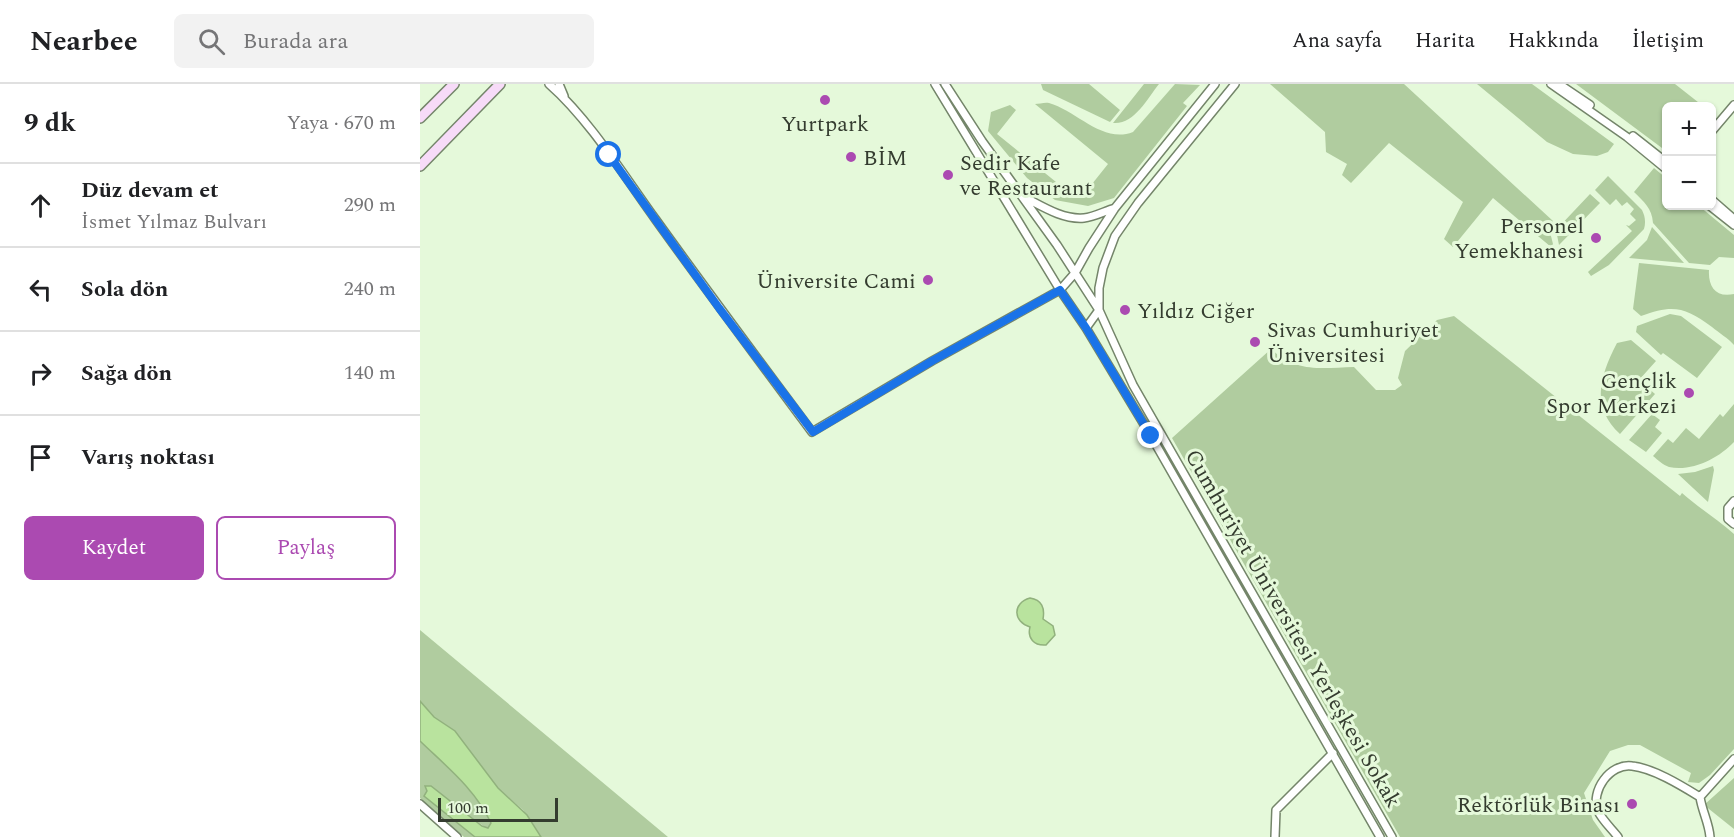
<!DOCTYPE html>
<html lang="tr">
<head>
<meta charset="utf-8">
<style>
	body { margin:0; font-family:Spectral,serif; background:#f2f2f2; color:#202124 }
	.controls { position:absolute; right:18px; top:18px; display:grid; overflow:hidden; border-radius:9px; box-shadow:0 2px 4px #0004 }
	.controls button { width:54px; height:54px; display:grid; place-items:center; padding:0; border:0; border-bottom:2px solid #e0e0e0; background:#fff; color:#202124; font:30px sans-serif }
	.scale { position:absolute; left:18px; bottom:15px; width:120px; box-sizing:border-box; padding-left:6px; border:3px solid #343c2f; border-top:0; font-size:16px; line-height:21px; white-space:nowrap; color:#343c2f; -webkit-text-stroke:4px #e5f9da; paint-order:stroke }
	.stop { position:absolute; width:18px; height:18px; margin:-14px; border:4px solid #1a73e8; border-radius:50%; background:#fff }
	.stop.end { background:#1a73e8; border-color:#fff; box-shadow:0 2px 6px #0008 }
	.list { margin:0; padding:0; list-style:none }
	h2 { display:flex; justify-content:space-between; align-items:center; height:78px; margin:0; padding:0 24px; font-size:26px }
	h2 small { font-size:20px; font-weight:400; color:#757577 }
	.list li { display:grid; grid-template-columns:39px 1fr auto; gap:18px; align-items:center; box-sizing:border-box; height:84px; padding:0 24px; border-top:2px solid #e0e0e0 }
	.list b { display:block; font-size:22px; white-space:nowrap }
	.list p { margin:0; font-size:20px; white-space:nowrap; color:#757577 }
	.list em { font-size:20px; font-style:normal; color:#757577 }
	.actions { display:flex; gap:12px; padding:18px 24px }
	.actions a { flex:1; padding:14px 0; border:2px solid #ab4ab1; border-radius:9px; text-align:center; font-size:21px; color:#ab4ab1 }
	.actions .main { background:#ab4ab1; color:#fff }
	.icon { flex:none; width:33px; height:33px; fill:none; stroke:currentColor; stroke-width:2; stroke-linecap:round; stroke-linejoin:round }
	.map { position:relative; flex:none; width:1314px; height:753px; overflow:hidden }
	header { display:flex; align-items:center; gap:36px; box-sizing:border-box; height:84px; padding:0 30px; background:#fff; border-bottom:2px solid #e0e0e0 }
	header strong { font-size:28px }
	nav { display:flex; gap:33px; margin-inline-start:auto; font-size:21px }
	.search { width:420px; height:54px; background:#f2f2f2; display:flex; align-items:center; gap:15px; box-sizing:border-box; padding:0 21px; border-radius:9px; color:#757577; font-size:22px }
	main { display:flex }
	aside { flex:1; background:#fff }
	.map>svg:first-child { display:block }
	.green { fill:#b0cc9f }
	.water { fill:#b9e39e; stroke:#91b17d; stroke-width:1.5 }
	.lines { fill:none; stroke-linecap:round; stroke-linejoin:round }
	.street-casing { stroke:#74856a; stroke-width:10 }
	.secondary-casing { stroke:#74856a; stroke-width:12 }
	.street { stroke:#fff; stroke-width:7 }
	.secondary { stroke:#f7dbf8; stroke-width:9 }
	.route { stroke:#1a73e8; stroke-width:8 }
	.poi-dot { fill:#ab4ab1; stroke:#e5f9da; stroke-width:2 }
	.labels { text-anchor:middle; stroke-width:6; stroke-linejoin:round; paint-order:stroke }
	.poi-label { font-size:22px; fill:#343c2f; stroke:#e5f9da; text-anchor:start }
	.street-label { font-size:22px; fill:#343c2f; stroke:#e5f9da }
</style>
</head>
<body>
<header>
<strong>Nearbee</strong>
<div class="search"><svg class="icon" aria-label="search" viewBox="0 0 24 24"><circle cx="10" cy="10" r="6"/><path d="M15 15l6 6"/></svg>Burada ara</div>
<nav><a>Ana sayfa</a><a>Harita</a><a>Hakkında</a><a>İletişim</a></nav>
</header>
<main>
<aside>
<h2>9 dk<small>Yaya · 670 m</small></h2>
<ul class="list">
<li><svg class="icon" aria-label="ahead" viewBox="0 0 24 24"><path d="M12 20V5M6 11l6-6 6 6"/></svg><div><b>Düz devam et</b><p>İsmet Yılmaz Bulvarı</p></div><em>290 m</em></li>
<li><svg class="icon" aria-label="left" viewBox="0 0 24 24"><path d="M17 20v-9H6M10 6l-5 5 5 5"/></svg><div><b>Sola dön</b></div><em>240 m</em></li>
<li><svg class="icon" aria-label="right" viewBox="0 0 24 24"><path d="M7 20v-9h11M14 6l5 5-5 5"/></svg><div><b>Sağa dön</b></div><em>140 m</em></li>
<li><svg class="icon" aria-label="arrive" viewBox="0 0 24 24"><path d="M6 21V4h12l-3 4 3 4H6"/></svg><div><b>Varış noktası</b></div></li>
</ul>
<div class="actions"><a class="main">Kaydet</a><a>Paylaş</a></div>
</aside>
<div class="map">
<svg width="1314" height="753" viewBox="0 0 1314 753">
	<rect width="100%" height="100%" fill="#e5f9da"/>
	<!-- green -->
	<path class="green" d="M621,0H669L700,26L690,38L623,6Z
		M724,0H739C727,15 714,41 693,39Z
		M755,0L780,1L763,19L767,22L694,114L668,122L635,116L607,94L568,47L571,28L590,21L596,26L577,50L652,111L658,105L664,110L688,80L615,20C619,20 625,18 629,19C657,27 683,60 713,48Z
		M850,0H984L1133,137L1130,148L1133,160L1131,163L1073,114L1033,163L1024,155L1043,118L969,59L931,99L922,91L927,80L906,68L905,48Z
		M1057,0H1112L1194,60L1188,68L1177,72L1153,70L1127,58Z
		M1156,0H1255L1283,22H1246V67Z
		M1234,84L1246,94V122H1279L1314,151V174L1299,173L1290,181L1269,179L1233,139C1232,124 1224,118 1214,108Z
		M1188,92L1222,126C1225,132 1226,138 1224,145L1189,181L1171,192L1168,188L1212,147L1206,141L1209,142L1216,136L1210,130L1214,125L1207,118L1202,122L1196,115L1190,121L1175,106Z
		M1170,110L1180,119L1139,161L1136,146Z
		M1232,143L1264,179L1209,174L1227,156Z
		M1219,179L1289,186C1288,203 1296,214 1314,210V261C1308,254 1299,249 1292,243C1265,223 1253,220 1221,232L1213,225Z
		M1250,230L1261,232L1302,263L1277,294L1243,269L1241,271L1216,248L1217,242Z
		M1034,232L1260,412L1262,409C1279,424 1297,435 1314,450V665L1290,691L1279,699L1268,698L1271,689L1220,661H1208L1190,667L1164,709L1173,736L1185,753H980L752,354L851,265C877,289 901,284 934,283L956,306H975L982,301L978,294L985,267L1017,236Z
		M1211,256L1236,277L1219,296L1235,310L1200,350C1170,322 1180,292 1197,259Z
		M1314,320V358C1299,374 1272,388 1249,383C1243,381 1238,376 1233,372L1248,355L1253,359L1266,344L1279,355L1300,330L1303,333Z
		M1232,330L1240,336L1235,343L1242,349L1226,368L1209,356Z
		M1293,382L1294,386L1288,418L1258,390L1275,388Z
		M0,546L248,753H121L103,726L78,704L35,647L14,633L0,617Z
		M0,657C27,683 54,705 71,739L68,745L5,702L7,707L5,712L55,753H44L0,714Z
		M1314,694V745L1284,721Z"/>
	<!-- water -->
	<path class="water" d="M610,514C622,516 625,524 623,535L633,542L635,551L626,561C614,562 607,554 610,543C593,538 592,519 610,514Z
		M0,617L14,633L35,647L78,704L107,731L121,753H55L4,712L7,707L5,702H11L62,742L68,744L71,739C55,705 27,683 0,657Z"/>
	<g class="lines">
		<!-- street casing -->
		<g class="street-casing">
			<path id="street" d="M129,0C170,36 204,92 236,136C287,207 340,278 392,348L512,277L640,206L655,189L669,164L695,124L795,0
				M139,0L144,12
				M515,0L640,206L666,244L731,352L960,753
				M525,0L562,57L637,161L679,226L713,301L972,753
				M1131,0L1207,53L1246,85
				M1139,0L1170,21
				M1292,47L1314,21
				M1213,52L1246,78
				M602,112C620,121 642,136 664,134C674,133 685,127 695,124
				M1292,116L1314,135
				M1290,122L1314,141
				M666,244L679,226V204L683,184L695,152L718,119L815,0
				M1314,417L1308,424V435L1314,440
				M0,720L37,753
				M855,753L856,726L913,669
				M1198,753C1192,745 1182,736 1178,727C1170,707 1190,679 1212,682C1233,684 1262,702 1280,713
				M1290,753C1289,739 1282,727 1280,713L1314,675"/>
		</g>
		<!-- secondary casing -->
		<g class="secondary-casing">
			<path id="secondary" d="M0,34L34,0
				M0,82L80,0"/>
		</g>
		<!-- street -->
		<use href="#street" class="street"/>
		<!-- secondary -->
		<use href="#secondary" class="secondary"/>
	</g>
	<g class="lines">
		<!-- route -->
		<path class="route" d="M189,71L299,224L393,348L512,277L640,206L666,244L731,352"/>
	</g>
	<!-- markers -->
	<g class="poi-dot">
		<circle cx="405" cy="16" r="6"/>
		<circle cx="431" cy="73" r="6"/>
		<circle cx="528" cy="91" r="6"/>
		<circle cx="1176" cy="154" r="6"/>
		<circle cx="508" cy="196" r="6"/>
		<circle cx="705" cy="226" r="6"/>
		<circle cx="835" cy="258" r="6"/>
		<circle cx="1269" cy="309" r="6"/>
		<circle cx="1212" cy="720" r="6"/>
	</g>
	<g class="labels">
		<!-- poi labels -->
		<g class="poi-label">
			<text x="405" y="47" text-anchor="middle">Yurtpark</text>
			<text x="443" y="81">BİM</text>
			<text x="540" y="86">Sedir Kafe<tspan x="540" dy="25">ve Restaurant</tspan></text>
			<text x="1164" y="149" text-anchor="end">Personel<tspan x="1164" dy="25">Yemekhanesi</tspan></text>
			<text x="496" y="204" text-anchor="end">Üniversite Cami</text>
			<text x="717" y="234">Yıldız Ciğer</text>
			<text x="847" y="253">Sivas Cumhuriyet<tspan x="847" dy="25">Üniversitesi</tspan></text>
			<text x="1257" y="304" text-anchor="end">Gençlik<tspan x="1257" dy="25">Spor Merkezi</tspan></text>
			<text x="1200" y="728" text-anchor="end">Rektörlük Binası</text>
		</g>
		<!-- street labels -->
		<g class="street-label">
			<text transform="translate(874 544) rotate(60)" y="8">Cumhuriyet Üniversitesi Yerleşkesi Sokak</text>
		</g>
	</g>
</svg>
<div class="controls">
<button>+</button>
<button>−</button>
</div>
<div class="scale">100 m</div>
<div class="stop" style="left:189px;top:71px"></div>
<div class="stop end" style="left:731px;top:352px"></div>
</div>
</main>
</body>
</html>
